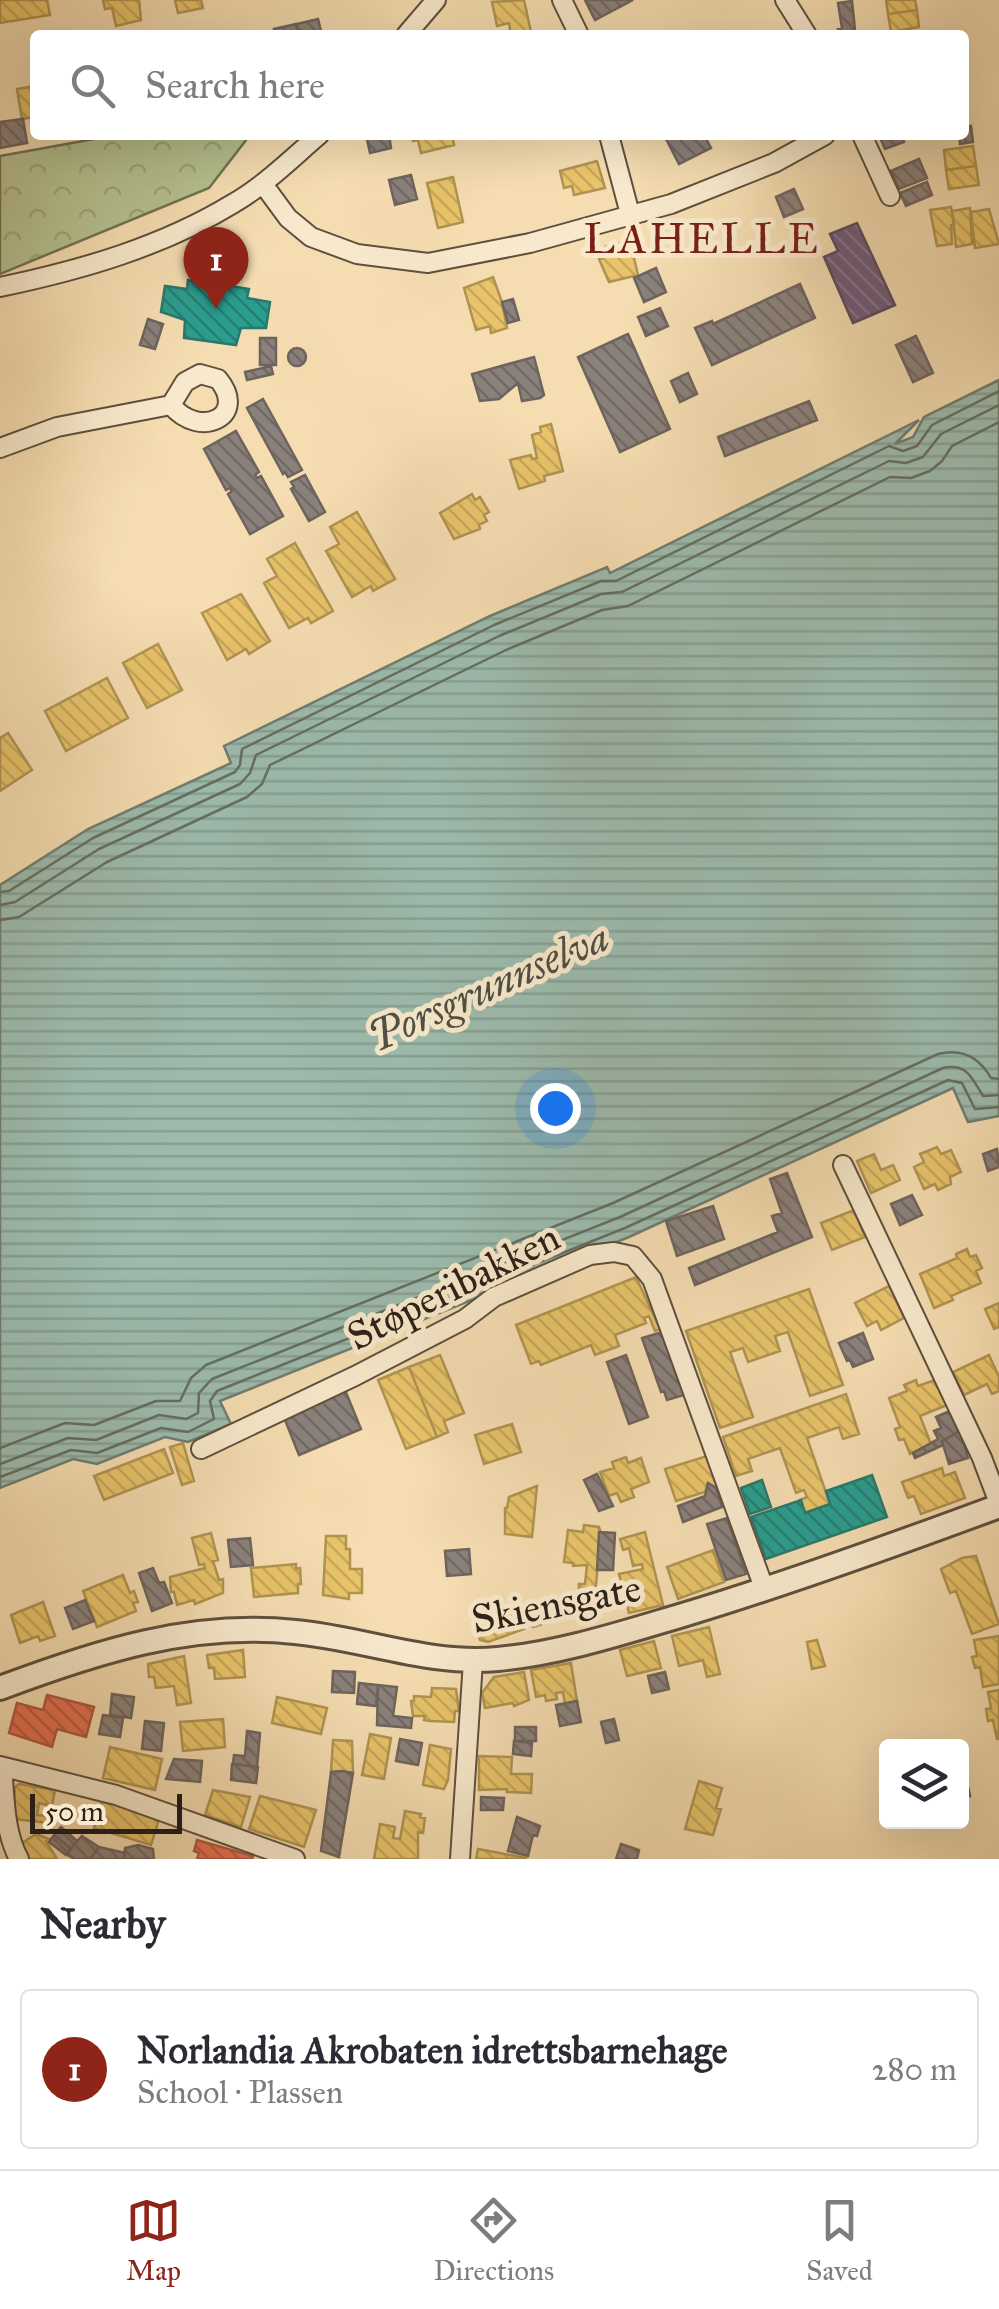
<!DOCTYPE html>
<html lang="en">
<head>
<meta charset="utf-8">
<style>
	body { margin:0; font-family:"IM FELL Great Primer",serif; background:#f7f7f7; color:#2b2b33 }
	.controls { position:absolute; right:30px; bottom:30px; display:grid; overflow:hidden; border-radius:10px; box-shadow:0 10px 40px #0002 }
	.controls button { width:90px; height:90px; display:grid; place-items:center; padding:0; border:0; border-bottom:2px solid #e1e1e2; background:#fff; color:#2b2b33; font:50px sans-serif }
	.scale { position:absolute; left:30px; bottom:25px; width:152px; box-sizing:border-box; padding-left:10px; border:5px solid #2b2118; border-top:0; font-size:28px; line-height:35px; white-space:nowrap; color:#2b2118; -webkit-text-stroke:8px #f8e9cc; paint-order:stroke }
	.you { position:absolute; left:555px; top:1108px; width:35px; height:35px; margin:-25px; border:8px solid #fff; border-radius:50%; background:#1a73e8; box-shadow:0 0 0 15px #1a73e833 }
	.badge { display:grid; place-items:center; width:65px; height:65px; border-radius:50%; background:#8f2418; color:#fff; font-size:32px; font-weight:700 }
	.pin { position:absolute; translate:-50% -82px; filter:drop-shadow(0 2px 5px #0008) }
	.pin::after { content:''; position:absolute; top:52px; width:35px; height:30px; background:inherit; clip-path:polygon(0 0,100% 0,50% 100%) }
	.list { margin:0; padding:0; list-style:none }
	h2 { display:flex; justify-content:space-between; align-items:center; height:130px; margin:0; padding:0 40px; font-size:42px }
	h2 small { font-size:32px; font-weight:400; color:#7c7c81 }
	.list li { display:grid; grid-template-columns:65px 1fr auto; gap:30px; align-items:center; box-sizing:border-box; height:160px; margin:0 20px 20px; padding:0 20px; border:2px solid #e1e1e2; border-radius:10px }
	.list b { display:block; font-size:38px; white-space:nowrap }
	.list p { margin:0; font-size:32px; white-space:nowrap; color:#7c7c81 }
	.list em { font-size:32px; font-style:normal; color:#7c7c81 }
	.icon { flex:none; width:55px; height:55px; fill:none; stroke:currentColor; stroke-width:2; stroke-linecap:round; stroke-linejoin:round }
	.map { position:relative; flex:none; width:999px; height:1859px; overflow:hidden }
	.search { position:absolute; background:#fff; box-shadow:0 10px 40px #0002; left:30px; right:30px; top:30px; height:110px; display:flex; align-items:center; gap:25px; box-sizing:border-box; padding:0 35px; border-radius:10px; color:#7c7c81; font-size:38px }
	.sheet { height:310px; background:#fff }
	nav { display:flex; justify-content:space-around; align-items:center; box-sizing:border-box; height:140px; border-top:2px solid #e1e1e2; background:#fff; font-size:28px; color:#7c7c81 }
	nav a { display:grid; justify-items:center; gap:5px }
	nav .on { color:#8f2418 }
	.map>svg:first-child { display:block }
	.forest { fill:url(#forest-crowns); stroke:#707254; stroke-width:2.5 }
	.water { fill:url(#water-rules); stroke:#6f7d71; stroke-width:2.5 }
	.homes { fill:url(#homes-back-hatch); stroke:#b09351; stroke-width:2.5 }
	.shops { fill:url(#shops-back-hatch); stroke:#af5840; stroke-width:2.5 }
	.offices { fill:url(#offices-back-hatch); stroke:#59485d; stroke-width:2.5 }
	.schools { fill:url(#schools-back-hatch); stroke:#2a786b; stroke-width:2.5 }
	.industry { fill:url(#industry-back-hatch); stroke:#6e645e; stroke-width:2.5 }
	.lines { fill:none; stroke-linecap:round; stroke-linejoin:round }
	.shore { stroke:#646e62; stroke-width:2.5 }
	.minor-casing { stroke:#5e503e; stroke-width:22 }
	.tertiary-casing { stroke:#5e503e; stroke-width:28 }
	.minor { stroke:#f8e9cc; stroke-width:18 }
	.tertiary { stroke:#f8e9cc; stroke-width:22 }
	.labels { text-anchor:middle; stroke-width:10; stroke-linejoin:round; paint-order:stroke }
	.street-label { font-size:40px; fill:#2b2118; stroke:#f8e9cc }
	.neighbourhood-label { font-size:42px; letter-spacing:2.5px; fill:#7a1f14; stroke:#f8e9cc }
	.water-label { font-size:42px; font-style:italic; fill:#4d4f45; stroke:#f8e9cc }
</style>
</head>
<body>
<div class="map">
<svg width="999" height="1859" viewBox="0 0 999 1859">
	<defs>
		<pattern id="forest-crowns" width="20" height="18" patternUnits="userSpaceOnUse" patternTransform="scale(2.5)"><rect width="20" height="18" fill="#b6c290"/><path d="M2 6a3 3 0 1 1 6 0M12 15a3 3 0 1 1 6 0" fill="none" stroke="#9da67b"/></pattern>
		<pattern id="water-rules" width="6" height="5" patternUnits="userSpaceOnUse" patternTransform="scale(2.5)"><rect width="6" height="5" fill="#9cbbad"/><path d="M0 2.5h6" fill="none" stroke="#87a094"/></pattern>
		<pattern id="homes-back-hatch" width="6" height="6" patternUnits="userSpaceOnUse" patternTransform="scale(2.5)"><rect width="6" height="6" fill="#e9c46a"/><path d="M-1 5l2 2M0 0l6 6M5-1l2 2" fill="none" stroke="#c8a85b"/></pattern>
		<pattern id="shops-back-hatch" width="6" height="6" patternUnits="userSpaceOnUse" patternTransform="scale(2.5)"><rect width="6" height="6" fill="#e76f51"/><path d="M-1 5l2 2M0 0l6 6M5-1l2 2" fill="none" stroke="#bb5b42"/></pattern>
		<pattern id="offices-back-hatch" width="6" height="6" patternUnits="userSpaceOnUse" patternTransform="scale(2.5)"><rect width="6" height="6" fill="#6d597a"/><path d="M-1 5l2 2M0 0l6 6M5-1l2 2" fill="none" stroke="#82728a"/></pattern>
		<pattern id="schools-back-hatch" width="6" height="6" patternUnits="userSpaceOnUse" patternTransform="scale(2.5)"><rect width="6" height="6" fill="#2a9d8f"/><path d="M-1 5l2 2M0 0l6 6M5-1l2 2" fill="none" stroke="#248074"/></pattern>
		<pattern id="industry-back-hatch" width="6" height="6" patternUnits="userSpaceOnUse" patternTransform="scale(2.5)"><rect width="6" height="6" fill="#8a817c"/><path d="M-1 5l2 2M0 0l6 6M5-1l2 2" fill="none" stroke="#716965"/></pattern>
	</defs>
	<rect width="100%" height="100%" fill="#f5ddb1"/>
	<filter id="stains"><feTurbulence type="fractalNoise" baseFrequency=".002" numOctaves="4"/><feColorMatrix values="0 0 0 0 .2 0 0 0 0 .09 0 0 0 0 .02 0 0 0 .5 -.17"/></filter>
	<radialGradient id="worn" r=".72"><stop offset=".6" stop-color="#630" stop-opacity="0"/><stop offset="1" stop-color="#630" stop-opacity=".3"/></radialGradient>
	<!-- forest -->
	<path class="forest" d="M116,135H250L209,188L0,274V156Z"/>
	<!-- water -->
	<path class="water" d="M999,380V1116L968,1122L953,1088L629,1237L220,1401L231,1424L188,1442L165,1437L97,1464L73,1459L0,1488V885L88,829L231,763L224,746L490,616L607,567L610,573L919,420L895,444L913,437L924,417Z"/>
	<!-- homes -->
	<path class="homes" d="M0,0H47L50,15L0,23Z
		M103,0H139L141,20L116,26L112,8L105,9Z
		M175,0H201L203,8L178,13Z
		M524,0L531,32L511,35L509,23L497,26L492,2Z
		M886,0H915L917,10L888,14Z
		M917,10L919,27L891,32L888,14Z
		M35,86V117L22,119L17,89Z
		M411,135H452L454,145L421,153L418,140L413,141Z
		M973,146L976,166L946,170L944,150Z
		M597,161L605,188L574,195L572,186L564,188L560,171Z
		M976,166L979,185L949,189L946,170Z
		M453,177L463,222L438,228L427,183Z
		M951,207L954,224L951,225L952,244L937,246L930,210Z
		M970,208L972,244L956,247L952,211Z
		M989,209L999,244L975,248L971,212Z
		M630,241L638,275L609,282L599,259L603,258L601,248Z
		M493,277L502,302L507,328L491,333L490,326L476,330L464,288Z
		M551,424L563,471L544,476L545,481L519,489L510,460L531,455L532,459L537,458L532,435L541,432L540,427Z
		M472,494L475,500L480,497L489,512L484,515L487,521L479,525L480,529L454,539L440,513Z
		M357,512L395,579L373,591L371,586L352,597L326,551L339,544L330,527Z
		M295,543L333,611L311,623L308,618L289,628L264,583L277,576L267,559Z
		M241,594L270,641L249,654L246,649L227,660L202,613Z
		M158,644L182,690L147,708L123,663Z
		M107,678L128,718L66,751L45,711Z
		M8,733L32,770L0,791V738Z
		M937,1147L941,1154L951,1150L961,1172L950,1177L951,1184L938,1190L935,1184L924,1189L914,1167L924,1162L920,1154Z
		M874,1154L881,1170L893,1165L900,1180L871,1193L857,1161Z
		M854,1210L865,1237L832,1250L821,1223Z
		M967,1249L970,1257L976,1255L982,1268L976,1271L981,1283L951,1296L953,1300L934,1308L920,1274L957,1258L956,1254Z
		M636,1277L660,1329L655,1331L649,1316L644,1318L646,1323L615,1335L619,1346L595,1355L591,1345L541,1365L539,1361L531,1364L516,1325Z
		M889,1286L904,1318L881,1330L877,1321L867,1326L855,1303Z
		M809,1289L843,1385L810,1396L788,1332L775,1336L780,1351L748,1362L743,1348L730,1352L753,1417L720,1428L686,1331Z
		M999,1303V1327L994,1329L985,1309Z
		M440,1355L464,1413L444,1421L448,1432L437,1437L409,1367Z
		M989,1355L999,1377V1391L992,1394L987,1384L964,1395L953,1372Z
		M409,1367L437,1437L406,1449L378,1380Z
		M916,1380L918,1386L935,1380L947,1405L920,1416L931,1444L910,1454L904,1439L899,1440L895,1429L900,1427L889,1398L907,1391L904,1385Z
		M846,1394L859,1434L843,1439L839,1427L807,1438L830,1504L805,1513L800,1500L807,1497L804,1490L796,1493L780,1448L748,1459L752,1471L736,1476L723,1437Z
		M512,1424L521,1452L484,1464L475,1435Z
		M183,1443L194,1481L182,1485L170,1447Z
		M164,1449L173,1473L104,1500L94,1476Z
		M707,1456L717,1488L708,1483L705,1492L676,1501L665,1469Z
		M626,1457L628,1463L641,1458L649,1482L631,1489L634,1497L621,1502L617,1493L609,1496L600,1472L614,1468L612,1462Z
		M942,1468L944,1476L955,1472L965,1498L921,1514L914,1496L908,1498L902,1482Z
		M537,1486L532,1537L505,1534V1508H507L509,1497Z
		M584,1525L599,1527L601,1534L593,1615L578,1616L579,1584H585L587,1565L573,1566V1563L564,1562L568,1530L583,1532Z
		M645,1532L663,1605L629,1613L626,1600L621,1602L618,1592L623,1590L619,1574L643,1569L642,1564L633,1566L629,1548L623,1550L620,1539Z
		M211,1533L218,1560L213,1561L219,1580L223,1579V1593L195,1604L194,1600L177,1605L174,1592H171L170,1577L205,1568L204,1564L199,1565L192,1538Z
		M326,1536H346V1549H350V1569H362V1593H349V1599L323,1595Z
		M713,1550L724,1582L678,1599L667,1567Z
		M976,1556L999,1624L972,1634L956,1591L950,1593L941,1569L962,1558Z
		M296,1564V1569L300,1568L301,1584H298V1593L254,1597L251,1568Z
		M123,1575L130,1593L134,1591L138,1602L133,1603L136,1611L97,1627L83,1591Z
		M559,1598L565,1617L533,1627L528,1613L541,1609L539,1604Z
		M43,1602L55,1636L40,1641L38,1636L20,1643L11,1615Z
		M516,1610L524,1629L488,1642L480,1640L473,1618L486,1612L490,1620Z
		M709,1627L720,1674L707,1677L703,1660L679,1666L672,1636Z
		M999,1636V1684L983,1687L980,1667L975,1668L972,1657L977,1656L974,1640Z
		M817,1640L825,1666L812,1669L807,1642Z
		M654,1641L661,1668L627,1676L620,1650Z
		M243,1650L245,1677L215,1679L214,1668H209L207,1655Z
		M184,1656L191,1703L177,1705L174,1686L156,1688L154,1677H149L148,1664Z
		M571,1663L577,1701L565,1704L563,1692L556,1693L557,1699L546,1701L545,1695L536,1697L531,1670Z
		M524,1672L529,1700L514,1706L513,1703L485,1708L482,1693L494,1677Z
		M432,1688L456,1689L459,1711H455L454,1722L430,1721L424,1720L425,1716H413L411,1701H414V1696L431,1697Z
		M999,1690V1739H997L993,1720L988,1721L986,1709L991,1708L988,1692Z
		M277,1697L327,1708L321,1734L272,1723Z
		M223,1719L225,1747L183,1751L180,1722Z
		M370,1734L391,1738L384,1779L362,1775Z
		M333,1740L352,1741L353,1773L331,1772Z
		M430,1745L451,1749L448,1780L444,1789L423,1785Z
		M110,1747L162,1759L155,1790L103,1778Z
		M479,1756L512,1757L511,1774H532L531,1793L507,1792V1789L479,1790Z
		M699,1781L722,1788L716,1808L721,1809L713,1835L685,1829Z
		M19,1784L55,1790L52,1806L39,1803L37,1815L50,1816V1823L13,1819L15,1787Z
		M213,1790L250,1797L241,1827L205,1815Z
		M260,1796L316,1810L304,1847L249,1829Z
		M103,1799L160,1816L151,1845L94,1828Z
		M405,1811L421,1814L420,1817L425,1818L423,1833L418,1832V1859H374L380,1824L395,1827L393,1838L400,1839Z
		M36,1834L49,1839L46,1841L57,1859H24L16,1847Z
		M478,1849L526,1858V1859H476Z"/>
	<!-- shops -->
	<path class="shops" d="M47,1695L94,1707L86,1737L57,1729L52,1747L9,1733L17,1703L43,1710Z
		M197,1840L253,1856L252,1859H197L199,1853L194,1851Z"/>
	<!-- offices -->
	<path class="offices" d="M857,223L895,305L853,323L824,257L838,251L830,234Z"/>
	<!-- schools -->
	<path class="schools" d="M210,269L231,273V286L249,289L247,298L270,302L266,328H241L236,345L184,338L185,320L161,312L165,286L187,289L188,280L206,283Z
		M872,1475L887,1517L766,1559L751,1517L801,1500L805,1513L830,1504L826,1491Z
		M762,1480L771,1507L750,1514L741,1488Z"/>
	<!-- industry -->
	<path class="industry" d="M585,0H633L595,20Z
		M852,1L855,30L852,31V35H839L838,29L842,28L838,3Z
		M318,19L322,35H299L297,24Z
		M296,24L298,35H276L274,29Z
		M23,119L27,143L0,148V122Z
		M971,126L973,142L960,144L959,135H964V127Z
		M366,135H389L391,148L370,153Z
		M664,135H704L711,148L679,164Z
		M879,135H902L904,142L885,149Z
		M919,159L927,178L899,189L891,171Z
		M411,175L417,199L395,205L389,180Z
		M927,182L932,195L906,206L900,193Z
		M794,189L803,209L784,217L776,197Z
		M656,268L666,292L644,302L634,278Z
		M800,284L815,318L712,365L695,328L712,321L713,324Z
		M513,299L519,320L508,323L502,302Z
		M660,308L668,326L646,336L638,317Z
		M148,319L163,324L155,349L140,345Z
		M628,334L670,429L620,452L578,357Z
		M916,336L933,373L913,382L896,345Z
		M260,338H276V365H260Z
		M288 357a9 9 0 1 1 18 0a9 9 0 1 1-18 0Z
		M534,357L544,395L540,398L522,401L518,383L499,399L480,401L472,374Z
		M271,366L273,374L247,380L245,372Z
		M688,373L697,394L680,402L671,381Z
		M263,399L302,470L288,477L285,472L283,474L247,408Z
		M809,401L817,420L725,456L718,437Z
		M236,431L259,472L255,475L257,478L261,476L283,516L250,534L228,494L232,491L230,488L226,490L204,449Z
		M305,475L325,512L309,521L291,489L294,487L291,482Z
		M997,1149L999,1167L988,1171L983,1154Z
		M787,1173L812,1237L695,1285L689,1268L778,1232L772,1216L782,1213L770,1179Z
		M912,1195L922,1215L900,1225L891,1204Z
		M713,1206L724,1239L677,1256L666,1221Z
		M662,1332L684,1395L667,1400L664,1391L661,1392L642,1338Z
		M863,1333L873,1359L853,1367L850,1360L847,1361L839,1343Z
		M626,1355L648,1417L629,1424L607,1362Z
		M345,1390L361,1429L299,1455L283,1415Z
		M950,1411L959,1432L942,1441L943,1445L915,1458L913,1453L938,1439L934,1431L941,1428L936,1417Z
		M960,1431L968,1458L949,1464L942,1441Z
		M597,1474L613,1506L599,1511L584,1480Z
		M708,1483L716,1488L722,1507L683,1522L678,1506L705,1496Z
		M727,1518L746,1574L726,1580L707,1524Z
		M599,1532L615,1533L613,1570H597Z
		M250,1538L253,1565L231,1567L228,1540Z
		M469,1549L471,1574L447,1576L445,1551Z
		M153,1568L159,1583L164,1582L172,1603L152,1611L139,1573Z
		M85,1600L94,1621L73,1629L65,1608Z
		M333,1671L355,1672L354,1693L332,1692Z
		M665,1672L669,1689L652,1693L648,1676Z
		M359,1683L378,1685L376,1706L357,1704Z
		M378,1685L397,1687L393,1716L412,1718L411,1728L377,1725Z
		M112,1694L134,1697L131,1718L110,1715Z
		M577,1701L581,1722L560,1726L556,1705Z
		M103,1715L123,1718L120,1737L99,1734Z
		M614,1719L619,1740L606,1743L601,1722Z
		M145,1721L164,1723L161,1751L142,1749Z
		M515,1727H536V1741H515Z
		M247,1731L260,1733L257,1767L233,1764L234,1755L245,1756Z
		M400,1739L422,1743L418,1765L396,1761Z
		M514,1741L532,1743L531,1756L513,1754Z
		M174,1759L202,1761L200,1782L166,1779Z
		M962,1759L970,1796L962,1797Z
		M232,1764L258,1767L256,1783L231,1780Z
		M342,1771L353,1773L339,1857L321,1851L331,1772Z
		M481,1797L504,1798L503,1810H481Z
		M517,1817L540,1826L537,1836L533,1835L528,1856L508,1851Z
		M61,1827L77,1841L71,1849L54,1835Z
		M54,1835L71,1849L66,1855L49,1842Z
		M82,1836L99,1847L90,1859H74L66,1854Z
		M621,1844L639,1850L637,1859H616Z
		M138,1845L153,1849L154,1859H124L125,1848Z
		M99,1847L125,1853L124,1859H90Z"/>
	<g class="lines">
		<!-- shore -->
		<path class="shore" d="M0,892L9,891L93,838L235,772L240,765L242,749L494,625L601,581H616L889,446L903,451L917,446L932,425L999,391
			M0,905L15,902L99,849L240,784L250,773L256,755L499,636L601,594L622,592L889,461L906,463L923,457L941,434L999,405
			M0,920L19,917L107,862L247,797L262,784L270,765L506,650L602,610L628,606L890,477L911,478L930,471L942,461L952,446L999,422
			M0,1448L65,1423L94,1425L156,1401H180L191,1378L206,1365L613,1203L938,1054C962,1048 979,1057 991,1078L999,1079
			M0,1464L68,1438L96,1440L159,1415L186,1419L198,1413L199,1393L212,1379L620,1217L943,1068C968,1063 972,1079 983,1096L999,1095
			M0,1477L71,1450L97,1453L161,1428L188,1432L214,1419L210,1401L217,1391L625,1228L948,1080L962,1083L975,1109L999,1107"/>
		<!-- minor casing -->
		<g class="minor-casing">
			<path id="minor" d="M562,0L579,35
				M785,0L807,35
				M406,35L436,0
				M609,135L630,214
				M862,135L890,196
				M263,184L288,218L311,237L357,254L428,263L530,243L671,204L774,163L825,135
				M0,287C81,270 162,247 234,203C265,185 291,159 319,135
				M200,374L218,379C249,416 200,440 171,405L185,382Z
				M0,448L57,427L171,405
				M843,1165L982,1458L999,1503
				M201,1449L355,1376L465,1319L494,1297L590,1255L614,1252L633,1256L652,1279L764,1588
				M0,1766L116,1795L295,1859
				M2,1767C5,1798 4,1831 19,1859
				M460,1859L473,1661"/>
		</g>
		<!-- tertiary casing -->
		<g class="tertiary-casing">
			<path id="tertiary" d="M0,1688C96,1652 191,1621 295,1632C363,1638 430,1666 498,1659C561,1653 622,1633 683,1615C789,1583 894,1545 999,1506"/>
		</g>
		<!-- minor -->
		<use href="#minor" class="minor"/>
		<!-- tertiary -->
		<use href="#tertiary" class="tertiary"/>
	</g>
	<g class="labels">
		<!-- street labels -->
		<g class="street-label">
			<text transform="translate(453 1286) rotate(-27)" y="14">Støperibakken</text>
			<text transform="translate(556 1603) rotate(-11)" y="14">Skiensgate</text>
		</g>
		<!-- neighbourhood labels -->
		<g class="neighbourhood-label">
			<text x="702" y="253">LAHELLE</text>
		</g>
		<!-- water labels -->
		<g class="water-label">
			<text transform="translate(488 986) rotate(-24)" y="15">Porsgrunnselva</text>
		</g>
	</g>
	<rect width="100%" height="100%" filter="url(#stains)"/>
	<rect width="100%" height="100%" fill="url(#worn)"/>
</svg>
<div class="controls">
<button><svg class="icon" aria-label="layers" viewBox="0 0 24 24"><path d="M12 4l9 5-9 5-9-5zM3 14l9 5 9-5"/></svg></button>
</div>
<div class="scale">50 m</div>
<div class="you"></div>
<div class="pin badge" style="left:216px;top:309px">1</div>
<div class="search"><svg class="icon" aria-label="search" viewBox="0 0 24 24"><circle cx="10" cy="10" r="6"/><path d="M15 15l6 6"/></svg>Search here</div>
</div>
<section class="sheet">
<h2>Nearby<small></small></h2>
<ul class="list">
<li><span class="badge">1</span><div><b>Norlandia Akrobaten idrettsbarnehage</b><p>School · Plassen</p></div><em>280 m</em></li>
</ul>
</section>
<nav>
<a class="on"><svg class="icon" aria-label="map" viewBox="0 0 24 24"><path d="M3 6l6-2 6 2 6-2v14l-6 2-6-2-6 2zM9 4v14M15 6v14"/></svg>Map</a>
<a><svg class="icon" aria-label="directions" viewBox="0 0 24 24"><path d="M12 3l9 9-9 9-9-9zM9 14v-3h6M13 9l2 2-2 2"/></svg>Directions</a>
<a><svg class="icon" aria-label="saved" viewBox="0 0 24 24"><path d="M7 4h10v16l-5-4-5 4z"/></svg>Saved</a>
</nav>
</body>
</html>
